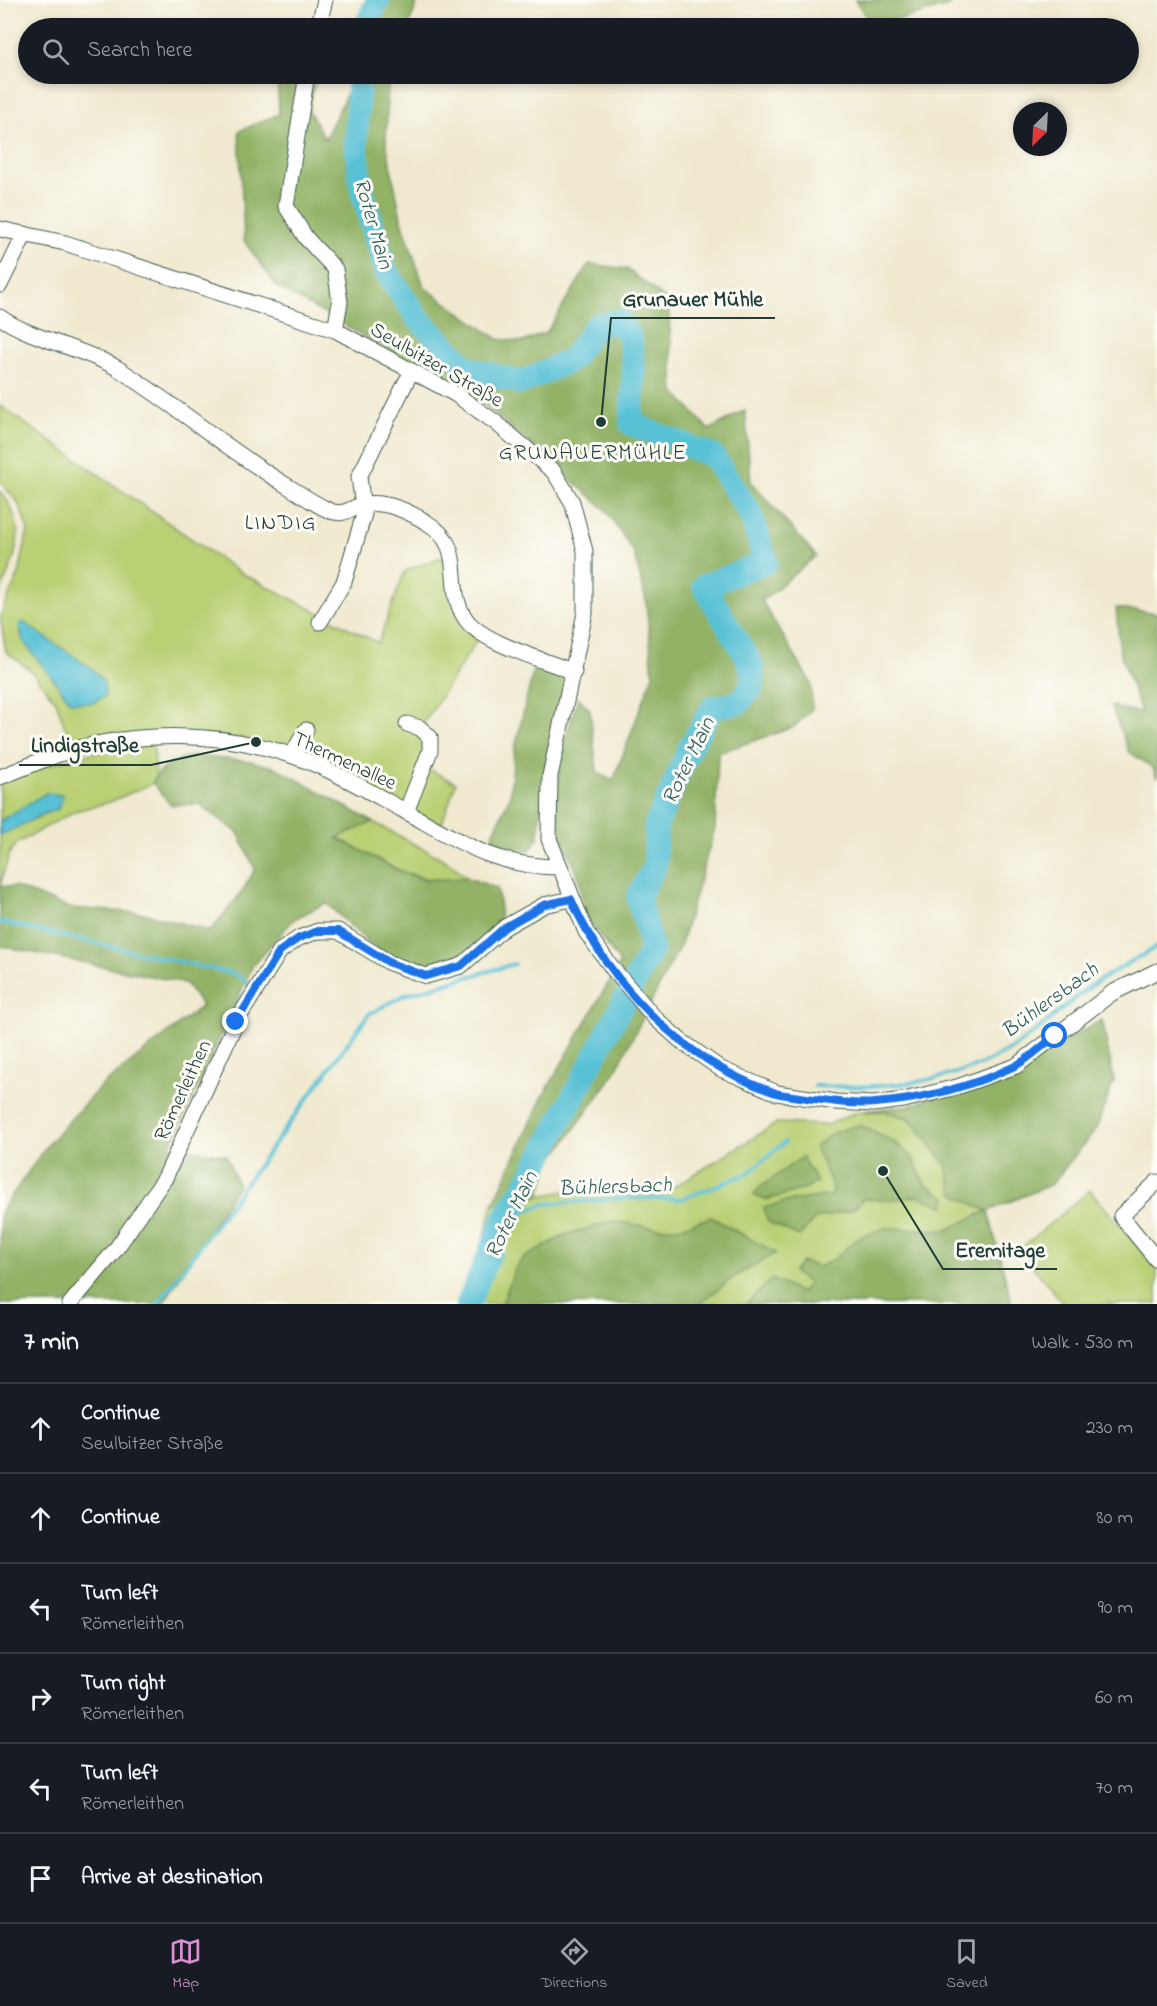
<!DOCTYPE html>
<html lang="en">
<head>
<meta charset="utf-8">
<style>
	body { margin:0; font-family:"Indie Flower",sans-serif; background:#242831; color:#f1f3f6 }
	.compass { position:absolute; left:1013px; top:102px; width:54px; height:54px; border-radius:50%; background:#171b24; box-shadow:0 3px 9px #0003; rotate:204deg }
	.stop { position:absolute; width:18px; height:18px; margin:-14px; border:4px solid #1a73e8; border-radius:50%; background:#fff }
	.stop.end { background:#1a73e8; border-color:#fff; box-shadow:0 2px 6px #0008 }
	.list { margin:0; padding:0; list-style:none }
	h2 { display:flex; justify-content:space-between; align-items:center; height:78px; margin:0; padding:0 24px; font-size:26px }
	h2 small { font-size:20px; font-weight:400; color:#9ea1a6 }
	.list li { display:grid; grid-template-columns:39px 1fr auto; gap:18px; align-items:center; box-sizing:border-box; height:90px; padding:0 24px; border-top:2px solid #363941 }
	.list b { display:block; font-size:22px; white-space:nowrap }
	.list p { margin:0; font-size:20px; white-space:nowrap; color:#9ea1a6 }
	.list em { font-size:20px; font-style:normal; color:#9ea1a6 }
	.icon { flex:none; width:33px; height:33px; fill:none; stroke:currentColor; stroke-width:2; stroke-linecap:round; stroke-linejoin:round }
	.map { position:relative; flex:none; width:1157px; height:1304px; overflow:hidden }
	.search { position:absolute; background:#171b24; box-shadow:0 3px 9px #0003; left:18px; right:18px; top:18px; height:66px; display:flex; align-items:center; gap:15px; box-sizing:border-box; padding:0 21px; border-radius:33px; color:#9ea1a6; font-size:22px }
	.sheet { height:618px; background:#171b24 }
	nav { display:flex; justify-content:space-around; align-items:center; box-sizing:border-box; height:84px; border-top:2px solid #363941; background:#171b24; font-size:16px; color:#9ea1a6 }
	nav a { display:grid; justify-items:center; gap:3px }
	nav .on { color:#d690ce }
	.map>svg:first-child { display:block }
	.green { fill:#b9d075; stroke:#6c8654; stroke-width:1.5 }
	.forest { fill:#92b266; stroke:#58784d; stroke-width:1.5 }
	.water { fill:#59c1d5; stroke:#3c7f84; stroke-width:1.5 }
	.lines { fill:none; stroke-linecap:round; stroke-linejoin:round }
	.stream { stroke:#59c1d5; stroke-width:4 }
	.river { stroke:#59c1d5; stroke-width:24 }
	.minor-casing { stroke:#3e574b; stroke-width:17 }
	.minor { stroke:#fff; stroke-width:15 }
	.route { stroke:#1a73e8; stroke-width:8 }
	.labels { text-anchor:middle; stroke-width:6; stroke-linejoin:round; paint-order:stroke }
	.street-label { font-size:21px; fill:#1f3d34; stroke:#fdfcf7 }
	.water-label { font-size:22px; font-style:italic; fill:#2e5e5c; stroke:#fdfcf7 }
	.neighbourhood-label { font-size:22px; letter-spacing:1.5px; fill:#1f3d34; stroke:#fdfcf7 }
	.leader { fill:none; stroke:#1f3d34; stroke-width:2 }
	.callout-dot { fill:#1f3d34; stroke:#fdfcf7; stroke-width:2 }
	.callout-label { font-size:22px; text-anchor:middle; font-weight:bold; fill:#1f3d34; stroke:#fdfcf7; stroke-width:6; stroke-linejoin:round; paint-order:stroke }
</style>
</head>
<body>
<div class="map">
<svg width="1157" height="1304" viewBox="0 0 1157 1304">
	<rect width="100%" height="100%" fill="#fdfcf7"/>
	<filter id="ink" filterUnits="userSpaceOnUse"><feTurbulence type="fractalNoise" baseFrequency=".0167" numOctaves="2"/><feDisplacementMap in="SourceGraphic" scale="12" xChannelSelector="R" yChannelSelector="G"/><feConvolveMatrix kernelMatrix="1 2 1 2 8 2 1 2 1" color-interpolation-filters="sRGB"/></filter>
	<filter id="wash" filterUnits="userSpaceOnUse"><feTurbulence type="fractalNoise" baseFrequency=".008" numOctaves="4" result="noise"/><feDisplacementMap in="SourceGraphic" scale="24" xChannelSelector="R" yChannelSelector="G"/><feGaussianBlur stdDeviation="1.35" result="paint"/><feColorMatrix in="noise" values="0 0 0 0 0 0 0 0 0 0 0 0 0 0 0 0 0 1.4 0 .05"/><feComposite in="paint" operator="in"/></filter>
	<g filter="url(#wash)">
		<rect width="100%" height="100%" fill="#f0e9cf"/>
		<!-- green -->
		<path class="green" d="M0,406L239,572L378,643L405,571L452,553L457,603L481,634L421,728L430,737L424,767L456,783L441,826L278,747L85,739L67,743L68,736L56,701L30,670L6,652L0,616L19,574L28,530L18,502L0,482Z
			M0,491C30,528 16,553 0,593Z
			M153,742L156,775L153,783L110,802L75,811L17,843L9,854L0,886V782C50,762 100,749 153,742Z
			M373,822L448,862L468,878C415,887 381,861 336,837Z
			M1102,1020L1114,1081L1096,1129L1052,1184L988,1211L1012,1304H457L484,1239L493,1204L578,1189L674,1187L777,1123L827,1125L857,1112L911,1105L1017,1069Z
			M1090,1190L1157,1269V1304H1064L1019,1250Z"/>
		<!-- forest -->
		<path class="forest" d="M374,0H418L408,28H369Z
			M855,0H950L949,6L873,27Z
			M277,74H318L308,109L325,139L356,74H393L388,89L386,142L401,218L424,287L498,339L523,342L547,332L589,264L627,269L668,301L674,391L709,430L745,410L751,482L816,556L762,601L811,683L812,709L794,727L718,753L715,828L681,944L614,1074L550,1163L539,1196L493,1204L543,1096L620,963L584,914L579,878L560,833L556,806L560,770L565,740L578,697L590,710L597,772L613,781L653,675L646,601L634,553L606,510L485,405L277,287L244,241L239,131L279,114Z
			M1116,608L1157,613V779L1153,768L1129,752L1111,706L1141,713L1120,653Z
			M535,663L567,679L547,753L538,839L530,850L494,849L489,844L510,796L514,752Z
			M191,756L250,761L277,768L373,822L337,838L401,872L427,880L468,878L497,888C498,897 502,912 499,920C483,957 434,985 396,964C377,954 344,919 326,903L294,919L253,965L170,1147L226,1155L238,1185L163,1304H0V1212L48,1144L100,1087L202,1006L185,983L0,946V886L15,887L70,908L143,913L210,931L242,892L255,869L238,833L199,804L171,805L153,783C160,766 175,760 191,756Z
			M1102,1020L1114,1081L1096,1129L1052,1184L988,1211L1012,1304H746L772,1279L801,1293L809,1283L793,1272L802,1262L820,1267L834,1259L858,1238L884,1228L947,1230L987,1211L954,1194L945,1163L910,1119L884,1111L857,1112L911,1105L1017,1069Z
			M859,1125L894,1142L913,1158L925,1184L947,1198L945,1206L917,1196L890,1200L863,1199L852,1210L815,1219L799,1236L768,1222L764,1208L785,1202L832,1195L831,1182L815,1147L834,1132Z
			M802,1157L817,1182L804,1189L766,1200L753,1195L758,1189Z
			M711,1217L776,1253L734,1277L699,1304H502L515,1269L522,1259L565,1235L613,1221L657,1228L684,1226Z"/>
		<!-- water -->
		<path class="water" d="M23,622L91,668L104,682L105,696L93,703L71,702L23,641L19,625Z
			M46,793L63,795L58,809C37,815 21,827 0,835V821Z"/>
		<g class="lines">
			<!-- stream -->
			<path class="stream" d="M0,922L235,974L253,987
				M815,1086C872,1088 929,1086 982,1064C1029,1045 1055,1011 1094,984C1114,971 1136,959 1157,947
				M504,1219L545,1204L629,1198L682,1199L747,1174L785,1142
				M158,1304L369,1014L404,995L514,964"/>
			<!-- river -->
			<path class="river" d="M365,28L378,0
				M359,74L356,143L361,187L385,270L419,320L468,368L521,383L571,360L596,326L619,321L630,338L634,369L631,424L713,456L751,515L766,562L704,586L752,666V687L738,703L713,707L689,749L656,826L655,866L638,897L652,949L526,1185L504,1219L468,1304"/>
		</g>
	</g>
	<g filter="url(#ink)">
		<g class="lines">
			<!-- minor casing -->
			<g class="minor-casing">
				<path id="minor" d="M318,28L325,0
					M307,74L286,206L306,238L335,269L340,302L335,330
					M0,229L65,243L335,330L455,394L495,422L554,472L572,502L585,551V613L550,776L549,839L586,932L613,969L655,1018L681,1041L721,1069L777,1093L836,1102L873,1104L904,1100L957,1087L1016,1066L1112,993L1157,971
					M0,285L25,234
					M0,317C30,339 84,348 117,368C176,405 229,451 289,487C302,495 315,504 328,510C345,518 351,506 366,504C386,501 410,512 426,522C469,547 443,585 465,618C481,643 545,660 574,672
					M320,622L344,582L364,514L359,477L407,380
					M292,755L306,730
					M0,777C22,769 45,758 68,751C139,731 223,731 293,756C332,769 368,791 403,810C457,840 494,867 559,867
					M406,812L430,751V737L420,728L407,724
					M1157,1182L1121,1216L1157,1260
					M70,1304L116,1249L165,1178L236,1022L280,951L299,938L318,931H338L390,963L426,976L461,966L505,927L544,905L571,899"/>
			</g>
			<!-- minor -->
			<use href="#minor" class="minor"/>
		</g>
	</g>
	<g class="lines" filter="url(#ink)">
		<!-- route -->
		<path class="route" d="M236,1022L280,951L299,938L318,931H338L390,963L426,976L461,966L505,927L544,905L571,899C609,985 685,1063 776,1093C786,1096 797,1096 807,1098C829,1101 853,1105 875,1103C921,1100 973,1086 1015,1066C1029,1059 1042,1046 1055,1036"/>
	</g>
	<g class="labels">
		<!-- street labels -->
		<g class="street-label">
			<text transform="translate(437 364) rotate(30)" y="7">Seulbitzer Straße</text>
			<text transform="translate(345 760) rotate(25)" y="7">Thermenallee</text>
			<text transform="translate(182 1090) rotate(-65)" y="7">Römerleithen</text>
		</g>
		<!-- water labels -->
		<g class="water-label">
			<text transform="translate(375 223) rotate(74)" y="8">Roter Main</text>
			<text transform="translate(687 760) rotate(-64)" y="8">Roter Main</text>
			<text transform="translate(1049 999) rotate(-36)" y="8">Bühlersbach</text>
			<text transform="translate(615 1185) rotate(-2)" y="8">Bühlersbach</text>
			<text transform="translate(510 1214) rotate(-64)" y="8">Roter Main</text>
		</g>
		<!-- neighbourhood labels -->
		<g class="neighbourhood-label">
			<text x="593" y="459">GRUNAUERMÜHLE</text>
			<text x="281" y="529">LINDIG</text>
		</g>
	</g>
	<!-- callouts -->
	<path class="leader" d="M601 422L611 318H775M256 742L151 765H19M883 1171L943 1269H1057"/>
	<g class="callout-dot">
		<circle cx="601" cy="422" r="6"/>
		<circle cx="256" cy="742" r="6"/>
		<circle cx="883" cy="1171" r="6"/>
	</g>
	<g class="callout-label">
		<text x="693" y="306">Grunauer Mühle</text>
		<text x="85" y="752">Lindigstraße</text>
		<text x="1000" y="1257">Eremitage</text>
	</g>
</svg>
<svg class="compass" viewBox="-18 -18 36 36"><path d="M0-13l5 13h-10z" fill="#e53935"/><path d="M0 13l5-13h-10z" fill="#9ea1a6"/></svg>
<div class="stop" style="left:1055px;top:1036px"></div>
<div class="stop end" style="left:236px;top:1022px"></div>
<div class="search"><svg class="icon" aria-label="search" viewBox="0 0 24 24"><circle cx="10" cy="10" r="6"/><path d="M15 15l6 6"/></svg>Search here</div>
</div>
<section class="sheet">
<h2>7 min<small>Walk · 530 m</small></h2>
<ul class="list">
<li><svg class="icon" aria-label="ahead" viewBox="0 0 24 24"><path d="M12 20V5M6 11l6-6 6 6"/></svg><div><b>Continue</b><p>Seulbitzer Straße</p></div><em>230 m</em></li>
<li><svg class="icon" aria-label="ahead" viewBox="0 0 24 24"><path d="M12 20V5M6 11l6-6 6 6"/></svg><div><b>Continue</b></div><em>80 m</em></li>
<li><svg class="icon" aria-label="left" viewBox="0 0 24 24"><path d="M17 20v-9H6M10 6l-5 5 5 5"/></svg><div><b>Turn left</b><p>Römerleithen</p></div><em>90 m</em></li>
<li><svg class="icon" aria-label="right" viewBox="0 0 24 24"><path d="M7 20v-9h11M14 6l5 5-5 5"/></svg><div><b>Turn right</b><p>Römerleithen</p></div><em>60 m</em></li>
<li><svg class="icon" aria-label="left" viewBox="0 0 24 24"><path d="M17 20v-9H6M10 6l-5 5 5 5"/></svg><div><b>Turn left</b><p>Römerleithen</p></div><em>70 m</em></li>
<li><svg class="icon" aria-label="arrive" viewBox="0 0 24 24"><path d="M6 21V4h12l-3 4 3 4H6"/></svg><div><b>Arrive at destination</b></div></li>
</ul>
</section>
<nav>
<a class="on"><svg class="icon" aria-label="map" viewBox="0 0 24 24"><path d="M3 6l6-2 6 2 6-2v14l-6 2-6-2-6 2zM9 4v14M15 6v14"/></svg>Map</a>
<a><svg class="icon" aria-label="directions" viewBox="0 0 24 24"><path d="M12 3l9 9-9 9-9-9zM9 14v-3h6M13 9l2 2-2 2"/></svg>Directions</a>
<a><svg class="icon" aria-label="saved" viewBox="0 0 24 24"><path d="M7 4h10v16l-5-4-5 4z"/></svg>Saved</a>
</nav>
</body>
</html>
